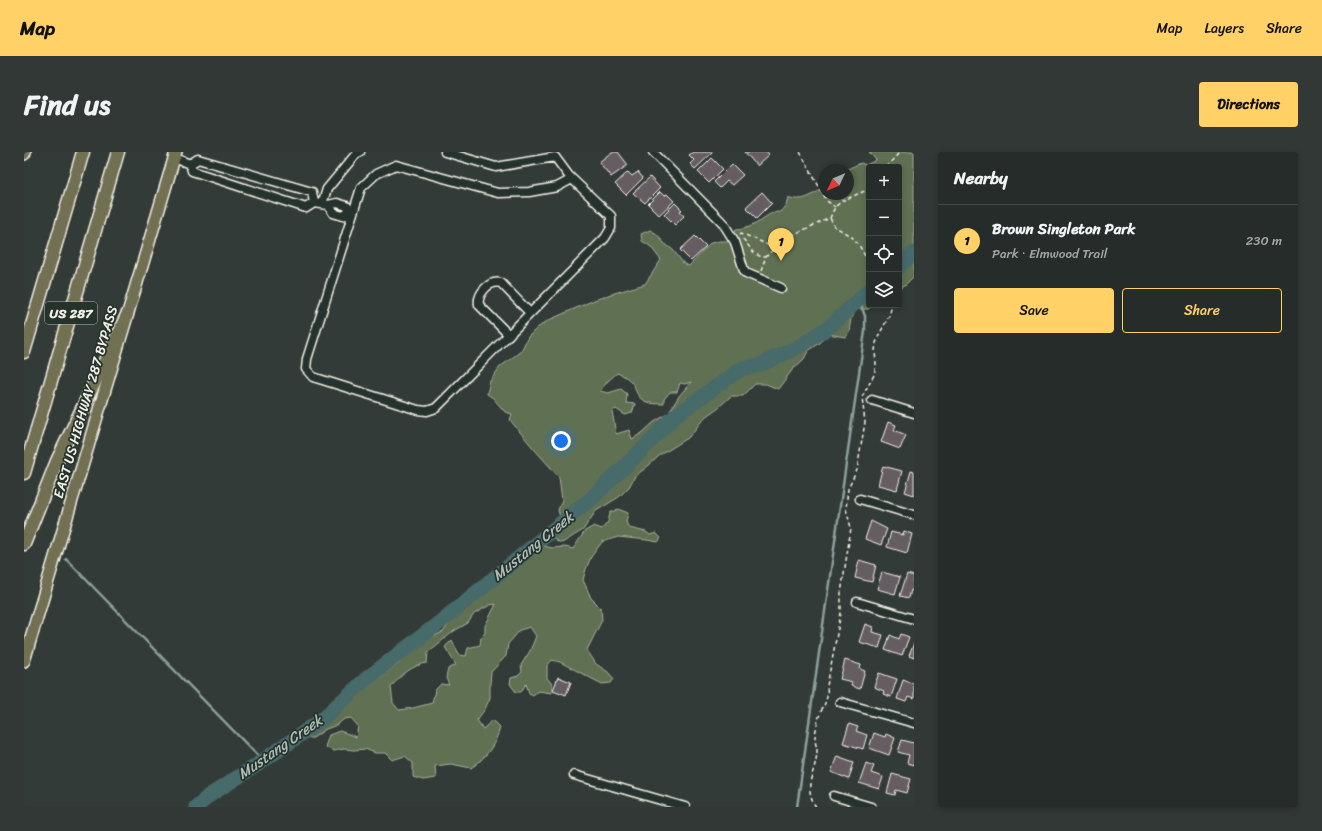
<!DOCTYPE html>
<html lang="en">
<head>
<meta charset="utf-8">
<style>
	body { margin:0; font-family:Sriracha,sans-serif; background:#323836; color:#f1f3f6 }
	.controls { position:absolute; right:12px; top:12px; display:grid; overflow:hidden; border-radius:4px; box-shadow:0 2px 6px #0003 }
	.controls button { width:36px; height:36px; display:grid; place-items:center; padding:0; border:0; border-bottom:1px solid #424847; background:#262c2a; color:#f1f3f6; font:20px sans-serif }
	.compass { position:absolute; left:794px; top:12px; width:36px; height:36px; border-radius:50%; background:#262c2a; box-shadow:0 2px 6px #0003; rotate:226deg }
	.you { position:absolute; left:537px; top:289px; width:14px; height:14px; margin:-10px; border:3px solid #fff; border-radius:50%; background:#1a73e8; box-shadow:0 0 0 6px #1a73e833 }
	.badge { display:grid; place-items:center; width:26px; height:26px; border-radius:50%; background:#ffd166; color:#111; font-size:13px; font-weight:700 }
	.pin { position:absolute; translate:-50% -33px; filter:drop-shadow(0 1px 2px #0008) }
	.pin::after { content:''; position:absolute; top:21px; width:14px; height:12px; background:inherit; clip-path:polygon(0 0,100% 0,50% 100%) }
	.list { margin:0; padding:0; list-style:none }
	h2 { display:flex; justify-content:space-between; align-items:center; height:52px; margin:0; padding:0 16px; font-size:17px }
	h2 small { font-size:13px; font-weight:400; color:#a4a7a8 }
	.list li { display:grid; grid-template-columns:26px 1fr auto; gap:12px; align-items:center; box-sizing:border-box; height:72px; padding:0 16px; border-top:1px solid #424847 }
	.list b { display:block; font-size:15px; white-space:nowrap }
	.list p { margin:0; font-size:13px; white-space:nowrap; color:#a4a7a8 }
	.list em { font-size:13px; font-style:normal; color:#a4a7a8 }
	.actions { display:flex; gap:8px; padding:12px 16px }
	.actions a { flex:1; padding:9px 0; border:1px solid #ffd166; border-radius:4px; text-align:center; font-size:14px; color:#ffd166 }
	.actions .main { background:#ffd166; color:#111 }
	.icon { flex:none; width:22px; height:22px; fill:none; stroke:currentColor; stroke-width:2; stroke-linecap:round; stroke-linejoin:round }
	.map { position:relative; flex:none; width:890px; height:655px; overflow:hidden; border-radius:4px }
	header { display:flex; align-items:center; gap:24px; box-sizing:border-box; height:56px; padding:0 20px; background:#ffd166; color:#111 }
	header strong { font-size:19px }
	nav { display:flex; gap:22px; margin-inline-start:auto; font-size:14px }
	.intro { display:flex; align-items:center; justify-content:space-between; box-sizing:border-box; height:96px; padding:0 24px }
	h1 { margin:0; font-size:28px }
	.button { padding:10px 18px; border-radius:4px; background:#ffd166; color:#111; font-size:14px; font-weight:700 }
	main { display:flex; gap:24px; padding:0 24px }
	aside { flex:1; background:#262c2a; border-radius:4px; box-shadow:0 2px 6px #0003 }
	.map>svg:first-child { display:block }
	.green { fill:#617052; stroke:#aab09d; fill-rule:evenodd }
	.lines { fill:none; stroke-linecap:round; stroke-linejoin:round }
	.stream { stroke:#8ca19c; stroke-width:2.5 }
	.river { stroke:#466b6a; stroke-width:15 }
	.building { fill:#665d63; stroke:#f4f1e8 }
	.minor-casing { stroke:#f4f1e8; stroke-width:11 }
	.major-casing { stroke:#f4f1e8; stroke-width:14 }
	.highway-casing { stroke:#f4f1e8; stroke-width:15 }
	.path { stroke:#f4f1e8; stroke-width:1.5; stroke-dasharray:4 3; stroke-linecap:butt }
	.minor { stroke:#26332d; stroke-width:8 }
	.major { stroke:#716f52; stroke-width:11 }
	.highway { stroke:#716f52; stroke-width:12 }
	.labels { text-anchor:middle; stroke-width:3.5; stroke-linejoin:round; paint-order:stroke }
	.shield { fill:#26332d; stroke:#b6b8b0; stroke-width:1 }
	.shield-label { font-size:13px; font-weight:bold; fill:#f4f1e8 }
	.street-label { font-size:14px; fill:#f4f1e8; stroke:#26332d }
	.water-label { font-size:15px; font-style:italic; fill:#aebbb6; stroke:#26332d }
</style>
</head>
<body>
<header>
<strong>Map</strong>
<nav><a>Map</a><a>Layers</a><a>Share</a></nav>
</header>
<div class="intro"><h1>Find us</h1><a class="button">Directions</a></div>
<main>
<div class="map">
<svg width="890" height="655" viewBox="0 0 890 655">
	<rect width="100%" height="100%" fill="#333b38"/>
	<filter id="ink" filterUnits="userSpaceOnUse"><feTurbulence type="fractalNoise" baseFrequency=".025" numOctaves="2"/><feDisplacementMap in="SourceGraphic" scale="8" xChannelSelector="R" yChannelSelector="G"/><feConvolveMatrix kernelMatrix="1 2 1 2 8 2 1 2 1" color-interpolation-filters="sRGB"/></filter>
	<g filter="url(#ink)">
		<!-- green -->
		<path class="green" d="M845,0H890V124L881,133L875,136V15H845V153H852H849L844,157H832L827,166L825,180L821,185L804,182L796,191L784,199L780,207L769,217L754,237L742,232H731L719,244H707L695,255L681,265L664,286L635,304L623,315L611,324L605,335L595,345L572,359L559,378L538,391L532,389L529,386V380L538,373L534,358L538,348L535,325L510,297L486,268L488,262L481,260L469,246L463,242L466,229L476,215L497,199L504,185L513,176L525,168L568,149L587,142L621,132L637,108L626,94L618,89L617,82L626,78L633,82L640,91L649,98L660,112L665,114L687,91L696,89H703L709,83L712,77C718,77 724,75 730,72C741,67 744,60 756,60L762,53L764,45C778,51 788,43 800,36V42H824V18H821L837,11L842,13L852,8ZM593,221C601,224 606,227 610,234C612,237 612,241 614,243C619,252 632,252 640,252V247L646,240H653L656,231L661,232L667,230L655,244L644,262L630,270L618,281L608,287L605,278L592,282L588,259L592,257L601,263L608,261L611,252L602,251L603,242L597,237L584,241L576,239L584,229Z
			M594,357L604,361L602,370L605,376L622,380L626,383L632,381L637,386L634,390L623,388L594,385L578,390L567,405L562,417L559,428L567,446L577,456L578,468L563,498L572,512L584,520L590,527L587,531L578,532L536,510L528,508L523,514V526L528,532V541L514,539L509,543L505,541L502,532L497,540H492L486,532L487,526L494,524L498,520L497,513L506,499L512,484L506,475L496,478L484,492L482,504L467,520L466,532V546L461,557L453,568L459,577L469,568L476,575C472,592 462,606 447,616L427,612L411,614L412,626L399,628L389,625V611L381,604L368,608L361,601H351L341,597L330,598L320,597L310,599L301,595L305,583L316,579L332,585L334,574L327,566L320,567L313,573L302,577L289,586H282L287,579L297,574L307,564L321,555L331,544L375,511L392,492L419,480L445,442L461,424L481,423L516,393L528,396L541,395L549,397L561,379L570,374L578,377L584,370L586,361ZM472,452L461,474V481L457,485L456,493L444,496L442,504L435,503L428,488L421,495L432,513L424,517L422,526L425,533L417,532L411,538L408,551L389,556L375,558L369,551L367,535C376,524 388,513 403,511L404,500L430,479L444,471L450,462L466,453Z"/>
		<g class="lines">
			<!-- stream -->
			<path class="stream" d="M42,407L239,609
				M773,655L841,179V164L835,148"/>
			<!-- river -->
			<path class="river" d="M875,115L890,101
				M172,655L186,643L233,613L296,569L342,527L415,471L569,345L628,288L651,264L718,216L736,213L774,195L804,176L845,138"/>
		</g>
		<!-- building -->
		<path class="building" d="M588,0H594L604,13L587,25L575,10Z
			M669,0H689L671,17L666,12L670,8L665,3Z
			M721,0H742L745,3L733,14Z
			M688,6L699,17L685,31L674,20Z
			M708,12L719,23L708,33L703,29L696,36L690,30Z
			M604,20L608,24L614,20L619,26L602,43L591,32Z
			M626,25L636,36L621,51L609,41Z
			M636,40L640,44L643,42L650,49L635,63L624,52Z
			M738,40L748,51L733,66L722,55Z
			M651,51L658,58L656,59L660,64L651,73L640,62Z
			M671,84L682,95L667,109L656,98Z
			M864,270L872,273L870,278L882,283L876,297L857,290Z
			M859,314L878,319L873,338L854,333Z
			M887,319L890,320V343L881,340Z
			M847,369L863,377L857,393L841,387Z
			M880,379L888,382L883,401L863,395L867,380L879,383Z
			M835,408L852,413L848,430L831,426Z
			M858,420L876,425L871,442L853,437Z
			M883,422L890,424V439L887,438L885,446L876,444Z
			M841,472L849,475L848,480L859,483L855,496L835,490Z
			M877,482L885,485L878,504L861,498L866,483L875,487Z
			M890,491V506L885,504Z
			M821,508L837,513L836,517L841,519L836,537L827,534L828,530L816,527Z
			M855,521L873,527L867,545L859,542L860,539L850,535Z
			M534,525L547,530L542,543L529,538Z
			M879,528L890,532V547L884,545L882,550L873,547Z
			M825,572L834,575L832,579L843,583L839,597L819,591Z
			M850,581L861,585L862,582L871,586L865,603L845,596Z
			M878,588L890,591V613L883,611L885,603L874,600Z
			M813,604L830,610L825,627L807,620Z
			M842,611L850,614L847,621L859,625L855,637L835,631Z
			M868,622L887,627L883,641L872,638L871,643L863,641Z"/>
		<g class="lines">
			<!-- minor casing -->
			<g class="minor-casing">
				<path id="minor" d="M629,0L699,71L711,90L720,118L722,121L757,136
					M150,6L166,12
					M166,12L168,19L282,56L290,51L304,53L313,51L323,54L326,60L329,61L283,207L282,217L289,225L394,258L403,259L412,256L581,86L587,76V64L545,24L531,5L472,15L421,0
					M166,12L174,7L288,40L290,51
					M298,52L303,37L332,2L336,0
					M304,53L309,61L319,64L326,60
					M329,61L337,36L352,22L372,13L474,41L505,40L533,35L548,27
					M485,183L455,153C453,142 465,128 477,131L506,161
					M848,248L890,261
					M836,347L890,363
					M833,450L890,467
					M816,550L890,571
					M550,623L661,655
					M810,644L847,655"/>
			</g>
			<!-- major casing -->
			<g class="major-casing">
				<path id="major" d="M0,2L1,0
					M0,509L152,0"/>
			</g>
			<!-- highway casing -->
			<g class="highway-casing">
				<path id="highway" d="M0,200L59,0
					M0,321L94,0
					M0,392L33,309L103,163"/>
			</g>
			<!-- path -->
			<path class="path" d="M776,0L803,49L811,55
				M862,15L876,0
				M806,66L810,74L828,85L835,93L845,111
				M716,82L717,81L742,92L750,97
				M719,87C726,94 729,105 742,105
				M737,119L742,105L757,88L806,66L811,55L818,49L845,37
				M792,655C778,632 792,622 793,599C793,595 791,591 791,587C791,580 793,574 794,568C798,553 805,551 803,534L817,461V441L827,376L822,357L824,337L833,318L841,270L838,245L850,223L852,212L851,199L852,191L855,183L865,164L867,157L866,153"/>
			<!-- minor -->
			<use href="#minor" class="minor"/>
			<!-- major -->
			<use href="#major" class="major"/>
			<!-- highway -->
			<use href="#highway" class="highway"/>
		</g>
	</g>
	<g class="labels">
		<!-- shield labels -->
		<rect class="shield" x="21" y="150" width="52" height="22" rx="3"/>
		<g class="shield-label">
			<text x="47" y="166">US 287</text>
		</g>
		<!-- street labels -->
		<g class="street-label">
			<text transform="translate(61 250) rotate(-74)" y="5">EAST US HIGHWAY 287 BYPASS</text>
		</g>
		<!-- water labels -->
		<g class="water-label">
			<text transform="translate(509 394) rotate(-39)" y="5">Mustang Creek</text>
			<text transform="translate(256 595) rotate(-35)" y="5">Mustang Creek</text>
		</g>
	</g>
</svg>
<div class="controls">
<button>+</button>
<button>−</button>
<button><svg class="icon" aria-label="locate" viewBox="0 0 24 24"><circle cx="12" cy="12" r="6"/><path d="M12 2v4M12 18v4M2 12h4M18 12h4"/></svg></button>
<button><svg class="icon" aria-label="layers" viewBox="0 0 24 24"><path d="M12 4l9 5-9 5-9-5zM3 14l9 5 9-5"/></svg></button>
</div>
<svg class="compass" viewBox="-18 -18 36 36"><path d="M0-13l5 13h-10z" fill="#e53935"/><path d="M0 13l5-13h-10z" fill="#a4a7a8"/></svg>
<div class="you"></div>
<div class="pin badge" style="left:757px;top:109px">1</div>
</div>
<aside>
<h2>Nearby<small></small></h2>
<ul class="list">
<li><span class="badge">1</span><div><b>Brown Singleton Park</b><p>Park · Elmwood Trail</p></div><em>230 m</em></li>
</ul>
<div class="actions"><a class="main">Save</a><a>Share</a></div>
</aside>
</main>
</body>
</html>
